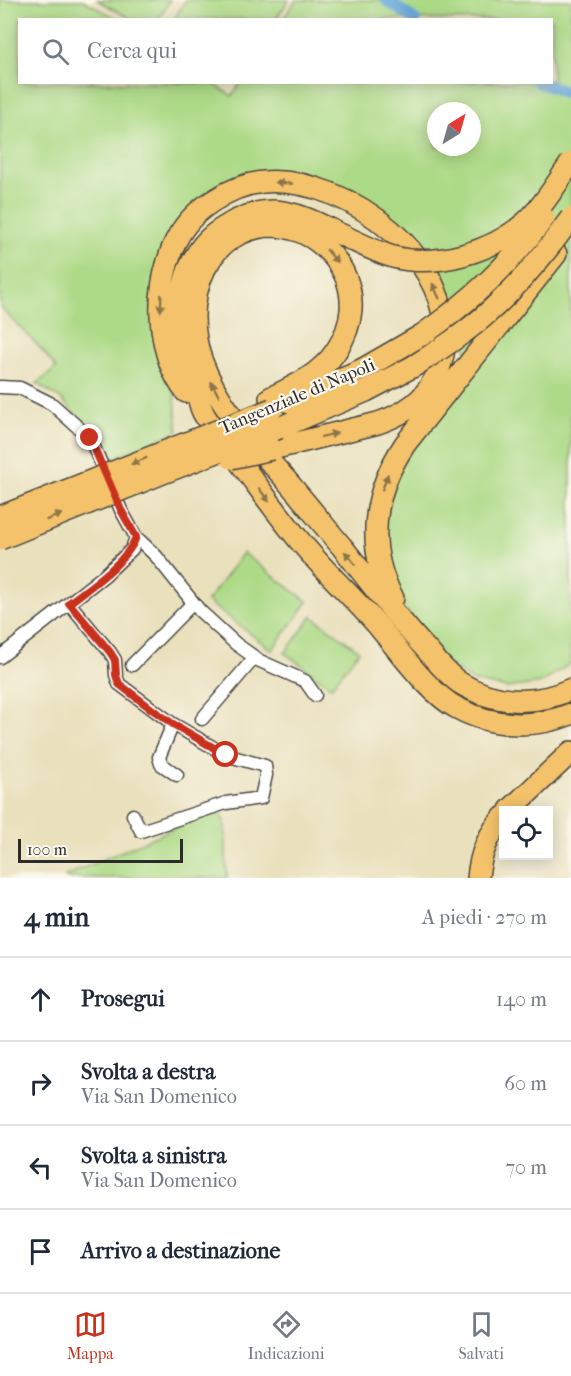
<!DOCTYPE html>
<html lang="it">
<head>
<meta charset="utf-8">
<style>
	body { margin:0; font-family:"IM FELL French Canon",serif; background:#f2f2f3; color:#1f2937 }
	.controls { position:absolute; right:18px; bottom:18px; display:grid; overflow:hidden; border-radius:0px; box-shadow:0 3px 15px #0003 }
	.controls button { width:54px; height:54px; display:grid; place-items:center; padding:0; border:0; border-bottom:2px solid #e0e1e3; background:#fff; color:#1f2937; font:30px sans-serif }
	.compass { position:absolute; left:427px; top:102px; width:54px; height:54px; border-radius:50%; background:#fff; box-shadow:0 3px 15px #0003; rotate:37deg }
	.scale { position:absolute; left:18px; bottom:15px; width:165px; box-sizing:border-box; padding-left:6px; border:3px solid #2b2b2b; border-top:0; font-size:16px; line-height:21px; white-space:nowrap; color:#2b2b2b; -webkit-text-stroke:4px #fbf7ec; paint-order:stroke }
	.stop { position:absolute; width:18px; height:18px; margin:-14px; border:4px solid #c8321e; border-radius:50%; background:#fff }
	.stop.end { background:#c8321e; border-color:#fff; box-shadow:0 2px 6px #0008 }
	.list { margin:0; padding:0; list-style:none }
	h2 { display:flex; justify-content:space-between; align-items:center; height:78px; margin:0; padding:0 24px; font-size:26px }
	h2 small { font-size:20px; font-weight:400; color:#747a83 }
	.list li { display:grid; grid-template-columns:39px 1fr auto; gap:18px; align-items:center; box-sizing:border-box; height:84px; padding:0 24px; border-top:2px solid #e0e1e3 }
	.list b { display:block; font-size:22px; white-space:nowrap }
	.list p { margin:0; font-size:20px; white-space:nowrap; color:#747a83 }
	.list em { font-size:20px; font-style:normal; color:#747a83 }
	.icon { flex:none; width:33px; height:33px; fill:none; stroke:currentColor; stroke-width:2; stroke-linecap:round; stroke-linejoin:round }
	.map { position:relative; flex:none; width:571px; height:878px; overflow:hidden }
	.search { position:absolute; background:#fff; box-shadow:0 3px 15px #0003; left:18px; right:18px; top:18px; height:66px; display:flex; align-items:center; gap:15px; box-sizing:border-box; padding:0 21px; border-radius:0px; color:#747a83; font-size:22px }
	.sheet { height:414px; background:#fff }
	nav { display:flex; justify-content:space-around; align-items:center; box-sizing:border-box; height:84px; border-top:2px solid #e0e1e3; background:#fff; font-size:16px; color:#747a83 }
	nav a { display:grid; justify-items:center; gap:3px }
	nav .on { color:#c8321e }
	.map>svg:first-child { display:block }
	.green { fill:#adda87; stroke:#6c8259; stroke-width:1.5; fill-rule:evenodd }
	.lines { fill:none; stroke-linecap:round; stroke-linejoin:round }
	.canal { stroke:#64a4d7; stroke-width:12 }
	.minor-casing { stroke:#484641; stroke-width:15 }
	.motorway-casing { stroke:#484641; stroke-width:24 }
	.minor { stroke:#fff; stroke-width:12 }
	.motorway { stroke:#f3c26a; stroke-width:21 }
	.motorway-bridge-casing { stroke:#484641; stroke-width:24; stroke-linecap:butt }
	.motorway-bridge { stroke:#f3c26a; stroke-width:21 }
	.oneway { fill:#8f764a }
	.route { stroke:#c8321e; stroke-width:8 }
	.labels { text-anchor:middle; stroke-width:4.5; stroke-linejoin:round; paint-order:stroke }
	.street-label { font-size:18px; fill:#2b2b2b; stroke:#fbf7ec }
</style>
</head>
<body>
<div class="map">
<svg width="571" height="878" viewBox="0 0 571 878">
	<rect width="100%" height="100%" fill="#fbf7ec"/>
	<filter id="ink" filterUnits="userSpaceOnUse"><feTurbulence type="fractalNoise" baseFrequency=".0167" numOctaves="2"/><feDisplacementMap in="SourceGraphic" scale="12" xChannelSelector="R" yChannelSelector="G"/><feConvolveMatrix kernelMatrix="1 2 1 2 8 2 1 2 1" color-interpolation-filters="sRGB"/></filter>
	<filter id="wash" filterUnits="userSpaceOnUse"><feTurbulence type="fractalNoise" baseFrequency=".008" numOctaves="4" result="noise"/><feDisplacementMap in="SourceGraphic" scale="24" xChannelSelector="R" yChannelSelector="G"/><feGaussianBlur stdDeviation="1.35" result="paint"/><feColorMatrix in="noise" values="0 0 0 0 0 0 0 0 0 0 0 0 0 0 0 0 0 1.4 0 .05"/><feComposite in="paint" operator="in"/></filter>
	<g filter="url(#wash)">
		<rect width="100%" height="100%" fill="#e9e0bc"/>
		<!-- green -->
		<path class="green" d="M0,0H83L118,19L20,20V82L212,83L232,96L241,82H552V20L283,19L296,0H571V663L541,683L507,688L472,681L444,661L413,623L390,581L380,537L398,467L432,424L467,385L468,353L445,293L397,229L263,177L175,230L170,377L175,397L178,431L112,459L88,427L61,399L37,384L56,368L41,349L0,307ZM436,111H472V147H436Z
			M97,0H170L159,19H131Z
			M186,0H289L276,19H174Z
			M243,553L308,602L272,650L207,601Z
			M312,616L359,651L331,687L285,653Z
			M218,809L225,823L227,878H66L65,876Z"/>
		<g class="lines">
			<!-- canal -->
			<path class="canal" d="M386,0L415,20
				M538,82L571,94"/>
		</g>
	</g>
	<g filter="url(#ink)">
		<g class="lines">
			<!-- minor casing -->
			<g class="minor-casing">
				<path id="minor" d="M0,387L20,388L52,404L90,438L121,510L136,537L132,549L105,575L0,657
					M136,537L156,556L200,611L236,644L260,661L305,681L315,695
					M69,603L110,652L115,660L116,675L119,684L173,724L159,757L161,764L177,775
					M132,665L193,603
					M202,719L255,657
					M133,815L141,831L226,803L261,798L266,775L265,766L226,755L173,724"/>
			</g>
			<!-- motorway casing -->
			<g class="motorway-casing">
				<path id="motorway" d="M346,237C323,226 299,212 274,211C255,211 238,218 223,228C186,250 175,300 182,340C185,357 191,372 196,388C198,395 199,403 202,410C206,422 228,446 236,457C261,490 284,524 311,554C331,577 353,598 373,620C396,646 427,692 457,708C492,727 534,729 571,714
					M186,392C159,357 155,302 168,261C175,236 190,215 213,201C228,191 245,184 263,182C349,175 461,263 443,355C435,392 413,411 378,423L272,449
					M270,398C295,386 321,374 336,351C344,339 350,324 351,310C354,267 317,228 274,226C250,226 226,237 212,257C191,286 190,326 201,359C218,407 254,444 287,481C306,503 324,526 343,548C370,582 396,617 426,649C436,661 447,674 460,683C494,704 535,706 571,689
					M289,402L363,369L422,335
					M279,428L366,391L414,366
					M393,598C365,547 373,492 405,444L556,254
					M510,810L571,752
					M478,878C480,855 488,834 504,817"/>
			</g>
			<!-- minor -->
			<use href="#minor" class="minor"/>
			<!-- motorway -->
			<use href="#motorway" class="motorway"/>
			<!-- motorway-bridge casing -->
			<g class="motorway-bridge-casing">
				<path id="motorway-bridge" d="M346,237C361,244 376,252 393,257C437,268 492,252 526,222C544,206 557,182 571,163
					M422,335C471,301 509,265 544,218
					M414,366C438,351 461,336 482,318C516,289 545,254 571,218
					M231,458L272,449
					M0,517L272,409
					M0,539L163,473L279,428"/>
			</g>
			<!-- motorway-bridge -->
			<use href="#motorway-bridge" class="motorway-bridge"/>
		</g>
		<!-- one-way arrows -->
		<defs><path id="oneway-solid" d="M-6-.8H1V-3.2L6.5 0L1 3.2V.8H-6Z" transform="scale(1.5)"/></defs>
		<g class="oneway">
			<use href="#oneway-solid" transform="translate(284 183) rotate(-175)"/>
			<use href="#oneway-solid" transform="translate(332 256) rotate(50)"/>
			<use href="#oneway-solid" transform="translate(436 291) rotate(-115)"/>
			<use href="#oneway-solid" transform="translate(161 303) rotate(92)"/>
			<use href="#oneway-solid" transform="translate(215 389) rotate(-118)"/>
			<use href="#oneway-solid" transform="translate(329 435) rotate(-14)"/>
			<use href="#oneway-solid" transform="translate(139 461) rotate(158)"/>
			<use href="#oneway-solid" transform="translate(385 482) rotate(-70)"/>
			<use href="#oneway-solid" transform="translate(264 495) rotate(53)"/>
			<use href="#oneway-solid" transform="translate(54 517) rotate(-22)"/>
			<use href="#oneway-solid" transform="translate(350 558) rotate(-129)"/>
		</g>
	</g>
	<g class="lines" filter="url(#ink)">
		<!-- route -->
		<path class="route" d="M90,438L121,510L136,537C127,562 90,587 69,603L110,652L115,660L116,675L119,684L153,710L173,724L226,755"/>
	</g>
	<g class="labels">
		<!-- street labels -->
		<g class="street-label">
			<text transform="translate(297 396) rotate(-23)" y="6">Tangenziale di Napoli</text>
		</g>
	</g>
</svg>
<div class="controls">
<button><svg class="icon" aria-label="locate" viewBox="0 0 24 24"><circle cx="12" cy="12" r="6"/><path d="M12 2v4M12 18v4M2 12h4M18 12h4"/></svg></button>
</div>
<svg class="compass" viewBox="-18 -18 36 36"><path d="M0-13l5 13h-10z" fill="#e53935"/><path d="M0 13l5-13h-10z" fill="#747a83"/></svg>
<div class="scale">100 m</div>
<div class="stop" style="left:226px;top:755px"></div>
<div class="stop end" style="left:90px;top:438px"></div>
<div class="search"><svg class="icon" aria-label="search" viewBox="0 0 24 24"><circle cx="10" cy="10" r="6"/><path d="M15 15l6 6"/></svg>Cerca qui</div>
</div>
<section class="sheet">
<h2>4 min<small>A piedi · 270 m</small></h2>
<ul class="list">
<li><svg class="icon" aria-label="ahead" viewBox="0 0 24 24"><path d="M12 20V5M6 11l6-6 6 6"/></svg><div><b>Prosegui</b></div><em>140 m</em></li>
<li><svg class="icon" aria-label="right" viewBox="0 0 24 24"><path d="M7 20v-9h11M14 6l5 5-5 5"/></svg><div><b>Svolta a destra</b><p>Via San Domenico</p></div><em>60 m</em></li>
<li><svg class="icon" aria-label="left" viewBox="0 0 24 24"><path d="M17 20v-9H6M10 6l-5 5 5 5"/></svg><div><b>Svolta a sinistra</b><p>Via San Domenico</p></div><em>70 m</em></li>
<li><svg class="icon" aria-label="arrive" viewBox="0 0 24 24"><path d="M6 21V4h12l-3 4 3 4H6"/></svg><div><b>Arrivo a destinazione</b></div></li>
</ul>
</section>
<nav>
<a class="on"><svg class="icon" aria-label="map" viewBox="0 0 24 24"><path d="M3 6l6-2 6 2 6-2v14l-6 2-6-2-6 2zM9 4v14M15 6v14"/></svg>Mappa</a>
<a><svg class="icon" aria-label="directions" viewBox="0 0 24 24"><path d="M12 3l9 9-9 9-9-9zM9 14v-3h6M13 9l2 2-2 2"/></svg>Indicazioni</a>
<a><svg class="icon" aria-label="saved" viewBox="0 0 24 24"><path d="M7 4h10v16l-5-4-5 4z"/></svg>Salvati</a>
</nav>
</body>
</html>
